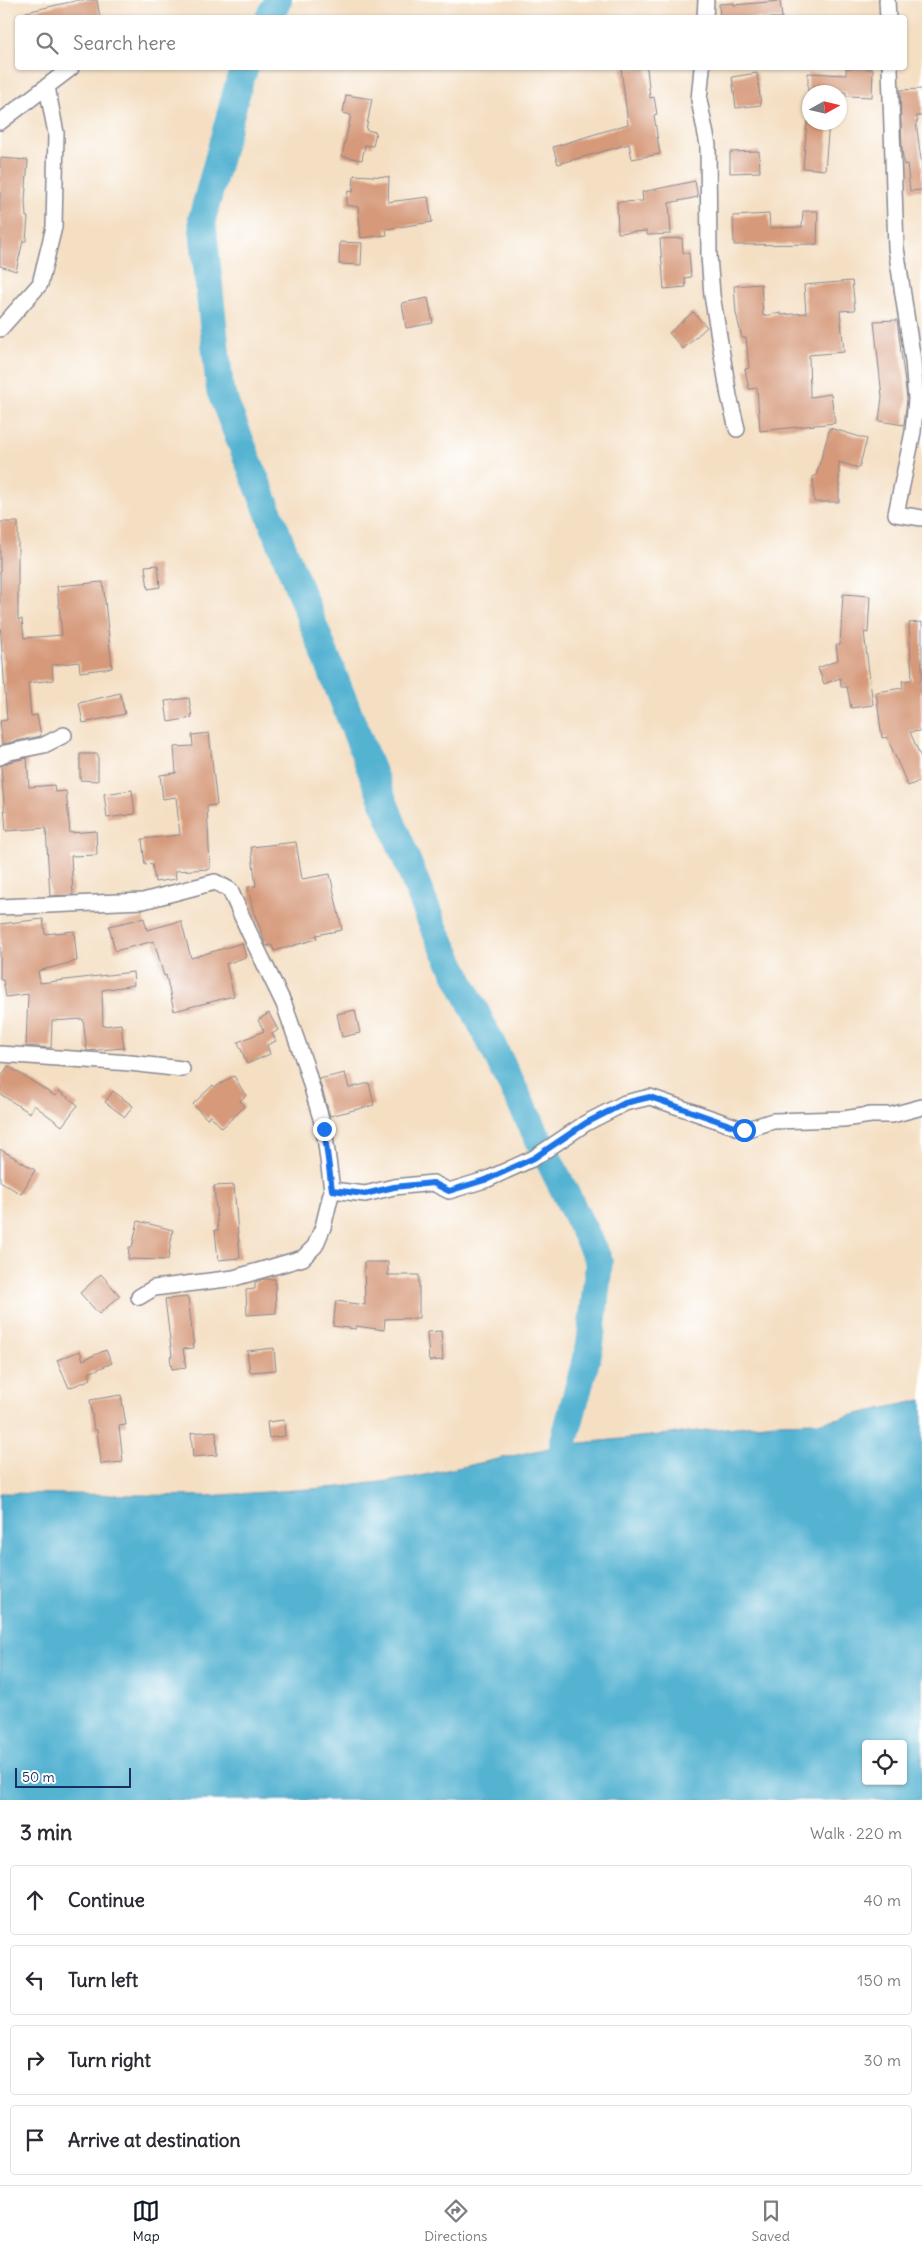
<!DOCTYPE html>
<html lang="en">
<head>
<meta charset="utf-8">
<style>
	body { margin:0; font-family:Delius,sans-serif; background:#f2f2f3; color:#2b2b33 }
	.controls { position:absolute; right:15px; bottom:15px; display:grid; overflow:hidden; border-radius:5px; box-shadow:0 1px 4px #0004 }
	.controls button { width:45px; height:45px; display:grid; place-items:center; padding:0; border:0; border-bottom:1px solid #e1e1e2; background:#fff; color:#2b2b33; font:25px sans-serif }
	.compass { position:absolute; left:802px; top:85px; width:45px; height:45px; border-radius:50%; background:#fff; box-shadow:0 1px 4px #0004; rotate:82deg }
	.scale { position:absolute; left:15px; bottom:12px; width:116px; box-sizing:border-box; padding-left:5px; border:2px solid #1b2f5e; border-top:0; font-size:14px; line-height:18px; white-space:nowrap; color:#1b2f5e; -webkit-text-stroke:4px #fff; paint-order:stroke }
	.stop { position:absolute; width:15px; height:15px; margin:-11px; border:4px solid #1a73e8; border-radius:50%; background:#fff }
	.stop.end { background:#1a73e8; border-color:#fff; box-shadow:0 1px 5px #0008 }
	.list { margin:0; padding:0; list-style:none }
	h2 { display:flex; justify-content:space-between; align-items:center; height:65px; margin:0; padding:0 20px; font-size:21px }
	h2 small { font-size:16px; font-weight:400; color:#7c7c81 }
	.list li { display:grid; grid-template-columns:32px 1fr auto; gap:15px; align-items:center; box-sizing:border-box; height:70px; margin:0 10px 10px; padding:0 10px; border:1px solid #e1e1e2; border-radius:5px }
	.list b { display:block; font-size:19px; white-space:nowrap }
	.list em { font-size:16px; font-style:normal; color:#7c7c81 }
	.icon { flex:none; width:28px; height:28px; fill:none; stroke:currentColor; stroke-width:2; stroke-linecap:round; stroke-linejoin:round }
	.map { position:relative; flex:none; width:922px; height:1800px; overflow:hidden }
	.search { position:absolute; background:#fff; box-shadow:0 1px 4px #0004; left:15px; right:15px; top:15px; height:55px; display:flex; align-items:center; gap:12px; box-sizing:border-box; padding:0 18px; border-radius:5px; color:#7c7c81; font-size:19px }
	.sheet { height:385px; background:#fff }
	nav { display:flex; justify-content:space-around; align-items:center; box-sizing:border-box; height:70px; border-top:1px solid #e1e1e2; background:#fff; font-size:14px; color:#7c7c81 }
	nav a { display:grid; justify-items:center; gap:2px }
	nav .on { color:#111827 }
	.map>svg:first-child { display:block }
	.water { fill:#54b3d2; stroke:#387198; fill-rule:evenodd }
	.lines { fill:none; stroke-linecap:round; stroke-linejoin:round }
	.river { stroke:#54b3d2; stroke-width:28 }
	.building { fill:#d69a7a }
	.street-casing { stroke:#888790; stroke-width:18 }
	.street { stroke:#fff; stroke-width:15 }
	.route { stroke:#1a73e8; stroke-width:6 }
</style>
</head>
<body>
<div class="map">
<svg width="922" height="1800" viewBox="0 0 922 1800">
	<rect width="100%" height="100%" fill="#fff"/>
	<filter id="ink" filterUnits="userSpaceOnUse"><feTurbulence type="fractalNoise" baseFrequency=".02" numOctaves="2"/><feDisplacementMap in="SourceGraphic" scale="10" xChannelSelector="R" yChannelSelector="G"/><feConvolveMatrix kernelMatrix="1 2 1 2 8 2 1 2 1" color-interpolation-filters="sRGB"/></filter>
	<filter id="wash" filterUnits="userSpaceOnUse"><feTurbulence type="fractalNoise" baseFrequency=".0096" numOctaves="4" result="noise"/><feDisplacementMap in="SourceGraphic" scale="20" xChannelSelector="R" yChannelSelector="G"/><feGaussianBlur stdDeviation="1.12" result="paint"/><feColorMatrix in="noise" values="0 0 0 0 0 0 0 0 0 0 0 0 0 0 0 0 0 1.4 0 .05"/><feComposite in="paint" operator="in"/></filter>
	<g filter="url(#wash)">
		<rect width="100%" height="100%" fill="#f4dfc3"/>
		<!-- water -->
		<path class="water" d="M922,1400V1800H0V1493L208,1496L339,1487L406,1479L563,1445L775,1423L821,1422ZM866,1744H903V1781H866Z"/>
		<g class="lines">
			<!-- river -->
			<path class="river" d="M269,18L278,0
				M245,68L241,76L202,219L220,390L433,926L599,1261L590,1345L563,1445L585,1477"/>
		</g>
		<g id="blocks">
			<!-- building -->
			<path class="building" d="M79,0H97L100,18H26V12Z
				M780,1L782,18H720L719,4L734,3V5Z
				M621,68H647L650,98L654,97L657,114L654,115L660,154L632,159L629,144L558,164L553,147L628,124Z
				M846,68L873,69L872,97L846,96V92H808V73L846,75Z
				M757,73L761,105L736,108L732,77Z
				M922,89V116H916L918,121L916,122L922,167V190L910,191L907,164L904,165L902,149L900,90Z
				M346,95L372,99L366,130L376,132L373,146L365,145L362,160L342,156L351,115L343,113Z
				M807,122H829L825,170L803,168Z
				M759,151L760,172L730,173V152Z
				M0,158L28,160L25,200L26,217H28L26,241H23L16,271L0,266Z
				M354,175L389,177L388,202L428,197L432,222L386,229L387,235L361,238L358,207L346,205L348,191L353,192Z
				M695,181L698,197L669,203L671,234L647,235V231L618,233L617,202L643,201L642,192Z
				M803,211H818L817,244L734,245L733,216L769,214L770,228L802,227Z
				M682,238L683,253H689L691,277L685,278L686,287L664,289L660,239Z
				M340,242L362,243L361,265L339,264Z
				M852,281L855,310L840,311L844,352L809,355L810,397L831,394L835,423L760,431L757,388L749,389L745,369L749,368L746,338H742L736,313L734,286L761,284L763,316L781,313V315L806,313L804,285Z
				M428,298L433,323L406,328L402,303Z
				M693,312L707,327L683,349L669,333Z
				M897,320L907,399L904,425L879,421L882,397L874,321Z
				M830,428L867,439L859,468L839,462V502H814L813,476H816Z
				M0,522H18V620L22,619L24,638L62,635L57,586L103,582L112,668L80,672L79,662L52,665L53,680L28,683L31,716L37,715L41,736L2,744L0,721L7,720L0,623Z
				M158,565L160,587L148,589L145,566Z
				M843,594L870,596L868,633L864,632L873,705L851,708L847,687H841L840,678L824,684L818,668L838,660L836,645H840Z
				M922,622V680H920L922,731L910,732L922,760V780L908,786L887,737L882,738L876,692L903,688L902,681L912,680L909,623Z
				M120,693L125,714L83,723L79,703Z
				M189,698L192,718L168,722L165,701Z
				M209,733L217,805L207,806L210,869L175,871L176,879L155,882L152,864L145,865L142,839L180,835L176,797L163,799L160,775L176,773L174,747L193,746L192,735Z
				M80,754H98V781L80,780Z
				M27,758L29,787L54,785L55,792L66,791L70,833L96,831L97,855L71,856L73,895L50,896L46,828L6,831L1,766L9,762Z
				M132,790L135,814L107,818L104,794Z
				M296,842L302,879L330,874L342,930L316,935L317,939L274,951L272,945L266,946L253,910L248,887L256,886L251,847Z
				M144,918L147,930L181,921L191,958L242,943L246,957L226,964L234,996L174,1011L166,975L164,976L154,941L115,951L109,926Z
				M43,919L45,934L74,931L77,961L38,971L40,983L133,972L134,985L102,990L103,1026L121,1024L124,1048L87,1051L83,1019L52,1021L51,1048L26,1046L28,994L6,997L3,980H0V924Z
				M355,1010L360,1033L342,1037L337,1014Z
				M269,1013L278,1030L272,1034L276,1041L267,1045L270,1054L247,1064L238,1042L264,1031L258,1020Z
				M8,1066L55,1096L59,1091L78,1105L62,1126L34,1105L30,1113L0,1094V1079Z
				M345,1073L349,1088L369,1083L374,1105L330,1116L319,1079Z
				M234,1076L246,1096L240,1100L244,1107L222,1128L210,1115L207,1119L193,1104L213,1085L215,1087Z
				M113,1091L133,1106L125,1117L105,1102Z
				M0,1149L35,1170L21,1194L0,1181Z
				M234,1185L240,1258L218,1260L215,1230H218L214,1186Z
				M138,1221L173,1230L168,1260L128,1259L129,1247H132Z
				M364,1262H388V1275H419V1318L385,1319L384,1330L356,1326V1329L333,1326L336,1301L365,1305Z
				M101,1274L120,1296L99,1314L80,1293Z
				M264,1279H275L276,1313L247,1315L246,1290L255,1289V1282Z
				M188,1297L194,1348L183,1349L186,1367L172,1369L170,1357L172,1356L165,1299Z
				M441,1331L443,1360L429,1361L427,1332Z
				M274,1348L276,1370L250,1372L247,1351Z
				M106,1350L112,1363L89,1373L91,1379L69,1388L57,1360L80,1351L83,1360Z
				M121,1395L126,1425L119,1426L123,1462L101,1464L97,1430H94L90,1400Z
				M284,1420L285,1436L269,1438L267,1422Z
				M216,1431L217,1455L193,1457L191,1433Z"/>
		</g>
	</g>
	<g filter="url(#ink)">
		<use href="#blocks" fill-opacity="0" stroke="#888790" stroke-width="1"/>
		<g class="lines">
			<!-- street casing -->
			<g class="street-casing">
				<path id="street" d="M887,0L888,18
					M705,18L706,0
					M702,68L699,100L708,145L709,256L712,295L729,396L737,429
					M890,68L896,248L913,361L916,399L913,432L896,514L922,518
					M0,122L71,68
					M0,329L40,284L54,227L56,133L47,87
					M0,757L5,753L44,745L64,735
					M0,907L143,901L215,882L230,890L249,932L284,1004L305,1064L324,1129L332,1190L323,1227L315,1246L303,1258L234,1278L154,1288L139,1297
					M0,1054L130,1063L182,1069
					M332,1190L365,1194L394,1187L433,1183L449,1191L488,1179L534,1158L586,1123L625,1103L650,1097L745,1130L773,1121L843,1119L871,1115H892L922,1107"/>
			</g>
			<!-- street -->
			<use href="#street" class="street"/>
		</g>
	</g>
	<g class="lines" filter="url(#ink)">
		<!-- route -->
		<path class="route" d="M324,1129L332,1190L365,1194L394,1187L433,1183L449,1191L488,1179L534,1158L586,1123L625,1103L650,1097L744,1130"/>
	</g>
</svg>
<div class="controls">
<button><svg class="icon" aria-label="locate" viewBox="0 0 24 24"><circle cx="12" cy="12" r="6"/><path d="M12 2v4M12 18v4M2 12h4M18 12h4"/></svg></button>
</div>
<svg class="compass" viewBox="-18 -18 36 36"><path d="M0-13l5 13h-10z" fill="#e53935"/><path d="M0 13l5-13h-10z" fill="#7c7c81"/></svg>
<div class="scale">50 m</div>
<div class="stop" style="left:744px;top:1130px"></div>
<div class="stop end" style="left:324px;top:1129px"></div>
<div class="search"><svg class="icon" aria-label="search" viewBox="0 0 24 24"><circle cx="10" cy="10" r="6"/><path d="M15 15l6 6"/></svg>Search here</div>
</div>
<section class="sheet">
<h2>3 min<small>Walk · 220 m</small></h2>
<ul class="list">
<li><svg class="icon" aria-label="ahead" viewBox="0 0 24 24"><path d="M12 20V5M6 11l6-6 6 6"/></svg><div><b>Continue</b></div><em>40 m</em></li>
<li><svg class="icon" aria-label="left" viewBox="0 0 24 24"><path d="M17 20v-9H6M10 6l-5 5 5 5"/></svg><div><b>Turn left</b></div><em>150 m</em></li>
<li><svg class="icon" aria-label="right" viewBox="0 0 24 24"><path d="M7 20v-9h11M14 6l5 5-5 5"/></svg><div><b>Turn right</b></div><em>30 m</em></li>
<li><svg class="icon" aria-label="arrive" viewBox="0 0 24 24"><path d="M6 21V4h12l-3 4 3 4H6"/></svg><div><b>Arrive at destination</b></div></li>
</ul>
</section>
<nav>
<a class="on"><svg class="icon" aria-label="map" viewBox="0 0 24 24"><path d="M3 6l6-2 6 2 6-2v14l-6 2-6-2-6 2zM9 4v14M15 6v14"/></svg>Map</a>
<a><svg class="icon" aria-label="directions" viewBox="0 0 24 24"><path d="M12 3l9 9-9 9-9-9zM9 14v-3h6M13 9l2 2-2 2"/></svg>Directions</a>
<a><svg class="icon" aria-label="saved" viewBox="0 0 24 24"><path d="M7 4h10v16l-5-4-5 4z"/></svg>Saved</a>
</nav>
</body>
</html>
